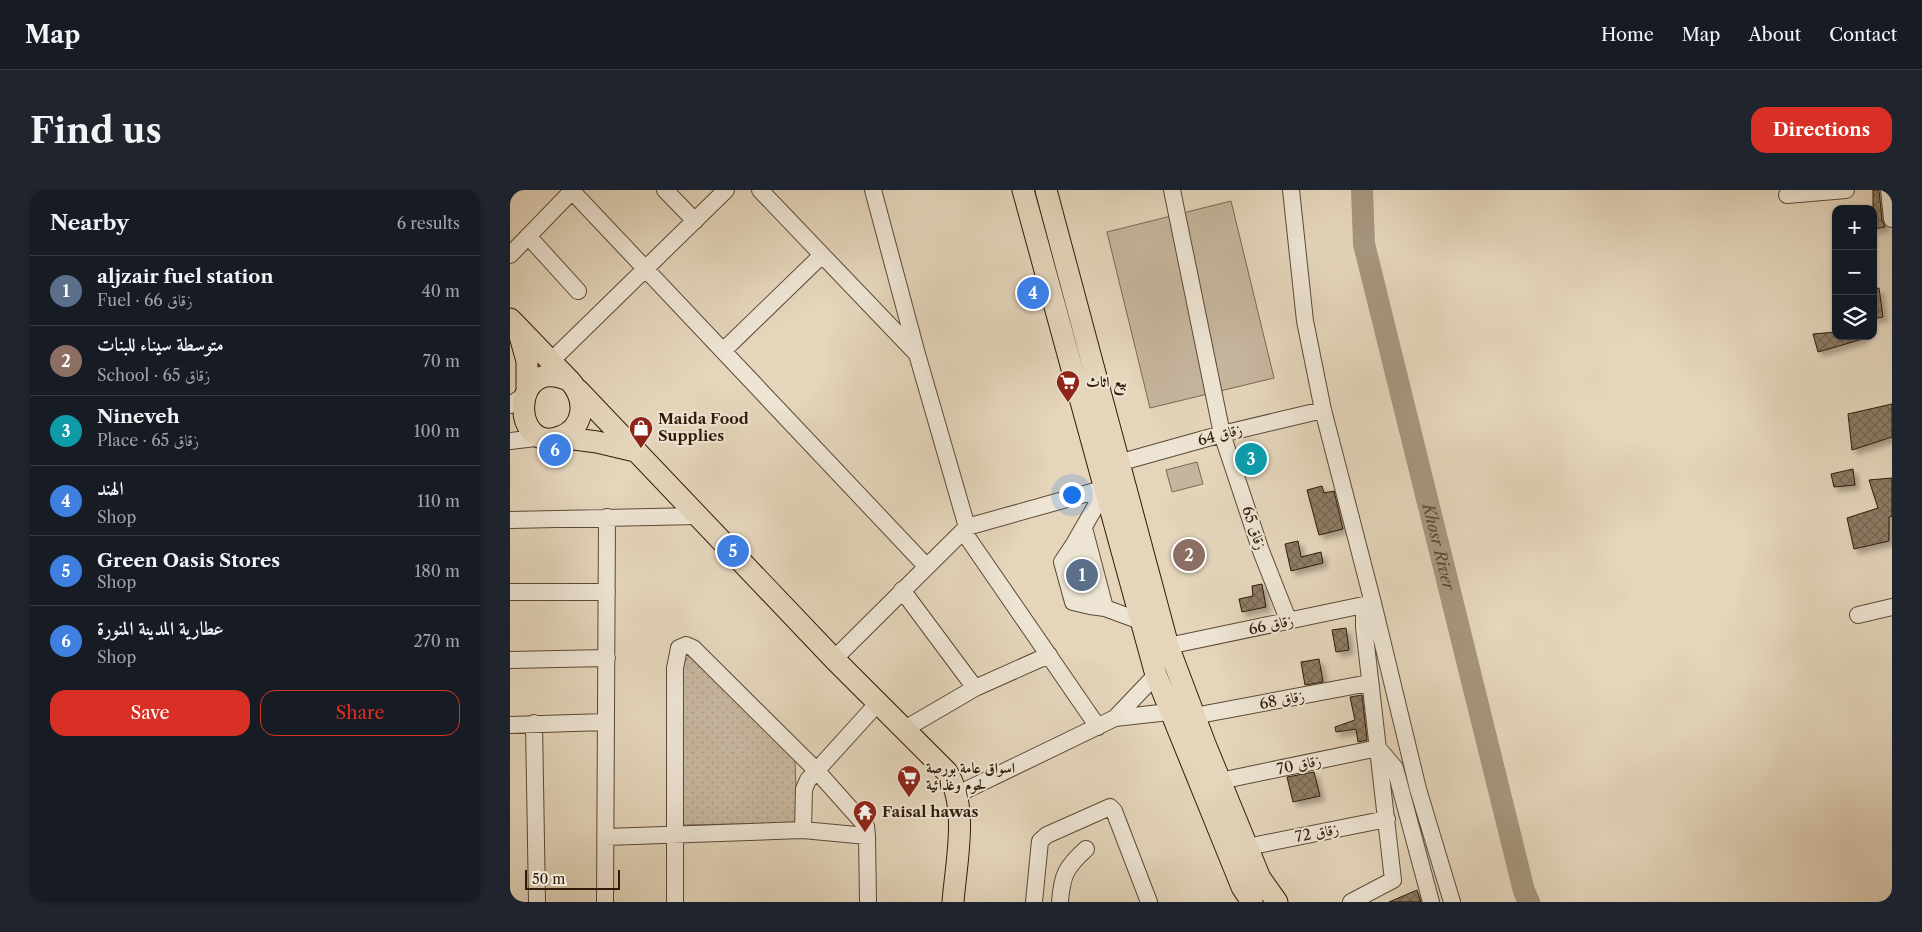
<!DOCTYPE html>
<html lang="en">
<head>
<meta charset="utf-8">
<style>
	body { margin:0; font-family:"Libre Caslon Text",Amiri,serif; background:#20242c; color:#f1f3f6 }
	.controls { position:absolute; right:15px; top:15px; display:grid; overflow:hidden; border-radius:10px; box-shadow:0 1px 4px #0004 }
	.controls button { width:45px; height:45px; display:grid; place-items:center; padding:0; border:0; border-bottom:1px solid #363941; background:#171b24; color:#f1f3f6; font:25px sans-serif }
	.scale { position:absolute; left:15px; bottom:12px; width:95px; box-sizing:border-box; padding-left:5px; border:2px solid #2f1b08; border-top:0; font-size:14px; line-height:18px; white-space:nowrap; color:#2f1b08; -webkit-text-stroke:4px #ede4d3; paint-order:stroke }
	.you { position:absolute; left:561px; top:304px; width:18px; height:18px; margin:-12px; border:4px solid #fff; border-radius:50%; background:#1a73e8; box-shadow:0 0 0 8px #1a73e833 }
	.badge { display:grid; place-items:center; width:32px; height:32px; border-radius:50%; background:#d93025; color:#fff; font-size:16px; font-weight:700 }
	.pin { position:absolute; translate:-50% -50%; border:2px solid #fff; box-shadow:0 1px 5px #0006 }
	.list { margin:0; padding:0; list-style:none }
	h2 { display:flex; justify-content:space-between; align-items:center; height:65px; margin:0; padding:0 20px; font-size:21px }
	h2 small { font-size:16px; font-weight:400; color:#9ea1a6 }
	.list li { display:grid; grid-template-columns:32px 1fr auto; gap:15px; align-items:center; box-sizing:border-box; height:70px; padding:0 20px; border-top:1px solid #363941 }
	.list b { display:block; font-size:19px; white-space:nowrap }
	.list p { margin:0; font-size:16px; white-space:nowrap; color:#9ea1a6 }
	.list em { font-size:16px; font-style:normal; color:#9ea1a6 }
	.actions { display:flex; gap:10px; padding:15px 20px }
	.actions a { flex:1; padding:11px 0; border:1px solid #d93025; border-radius:15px; text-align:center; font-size:18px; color:#d93025 }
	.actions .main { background:#d93025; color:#fff }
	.icon { flex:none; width:28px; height:28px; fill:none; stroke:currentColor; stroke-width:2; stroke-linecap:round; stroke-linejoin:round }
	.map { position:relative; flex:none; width:1382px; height:712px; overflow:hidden; border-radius:15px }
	header { display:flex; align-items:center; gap:30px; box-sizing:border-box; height:70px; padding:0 25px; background:#171b24; border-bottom:1px solid #363941 }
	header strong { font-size:24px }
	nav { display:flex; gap:28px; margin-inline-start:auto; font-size:18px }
	.intro { display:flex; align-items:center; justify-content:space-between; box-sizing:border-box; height:120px; padding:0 30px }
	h1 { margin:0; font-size:35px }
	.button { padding:12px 22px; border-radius:15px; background:#d93025; color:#fff; font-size:18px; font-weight:700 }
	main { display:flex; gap:30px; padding:0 30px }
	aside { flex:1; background:#171b24; border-radius:15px; box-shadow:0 1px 4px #0004 }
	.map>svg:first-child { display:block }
	.grass { fill:url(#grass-dots); stroke:#7a6852 }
	.pitch { fill:#c5b59d; stroke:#7a6852 }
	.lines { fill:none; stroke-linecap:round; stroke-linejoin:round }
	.river { stroke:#a6967e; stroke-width:22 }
	.building { fill:url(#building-cross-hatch); stroke:#2f1b08; filter:url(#shadow) }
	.minor-casing { stroke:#5c4a35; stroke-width:18 }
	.major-casing { stroke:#2f1b08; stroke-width:23 }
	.minor { stroke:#ede4d3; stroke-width:16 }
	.major { stroke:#e4d5bb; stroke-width:21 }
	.labels { text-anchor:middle; stroke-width:4; stroke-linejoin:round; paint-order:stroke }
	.poi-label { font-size:15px; font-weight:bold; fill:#2f1b08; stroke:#ede4d3; text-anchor:start }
	.street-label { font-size:15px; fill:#2f1b08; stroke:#ede4d3 }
	.water-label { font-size:16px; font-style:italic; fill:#594631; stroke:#ede4d3 }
</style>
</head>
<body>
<header>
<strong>Map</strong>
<nav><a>Home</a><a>Map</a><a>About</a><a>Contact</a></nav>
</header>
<div class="intro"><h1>Find us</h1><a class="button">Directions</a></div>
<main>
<aside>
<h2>Nearby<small>6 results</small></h2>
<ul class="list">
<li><span class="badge" style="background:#5c6f8a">1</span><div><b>aljzair fuel station</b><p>Fuel · زقاق 66</p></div><em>40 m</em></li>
<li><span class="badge" style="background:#8d6e63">2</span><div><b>متوسطة سيناء للبنات</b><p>School · زقاق 65</p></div><em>70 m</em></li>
<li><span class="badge" style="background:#0f9aa8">3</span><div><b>Nineveh</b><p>Place · زقاق 65</p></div><em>100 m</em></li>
<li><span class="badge" style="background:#3f7fe0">4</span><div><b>الهند</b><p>Shop</p></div><em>110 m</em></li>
<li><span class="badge" style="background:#3f7fe0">5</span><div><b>Green Oasis Stores</b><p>Shop</p></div><em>180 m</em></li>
<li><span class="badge" style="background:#3f7fe0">6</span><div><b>عطارية المدينة المنورة</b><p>Shop</p></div><em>270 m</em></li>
</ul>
<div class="actions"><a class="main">Save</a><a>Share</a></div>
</aside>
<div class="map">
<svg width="1382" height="712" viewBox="0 0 1382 712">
	<defs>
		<pattern id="grass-dots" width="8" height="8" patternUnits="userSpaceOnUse" patternTransform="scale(1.25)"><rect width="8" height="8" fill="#c5b59d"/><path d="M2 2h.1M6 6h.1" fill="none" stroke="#aa9b86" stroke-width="1.8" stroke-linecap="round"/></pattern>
		<pattern id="building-cross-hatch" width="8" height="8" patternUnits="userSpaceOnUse" patternTransform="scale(1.25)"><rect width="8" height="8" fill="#8d7c65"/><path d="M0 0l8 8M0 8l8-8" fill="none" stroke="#746551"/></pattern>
		<filter id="shadow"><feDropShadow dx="4.5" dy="4.5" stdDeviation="2.5" flood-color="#0004"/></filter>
	</defs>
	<rect width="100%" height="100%" fill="#e4d5bb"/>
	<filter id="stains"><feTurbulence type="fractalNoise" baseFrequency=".004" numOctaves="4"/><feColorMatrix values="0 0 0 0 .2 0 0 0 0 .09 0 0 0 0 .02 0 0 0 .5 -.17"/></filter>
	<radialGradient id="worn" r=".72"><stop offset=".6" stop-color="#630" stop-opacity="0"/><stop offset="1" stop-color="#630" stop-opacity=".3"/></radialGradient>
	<!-- grass -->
	<path class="grass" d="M181,464L285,567L287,633L171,635L169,478Z"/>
	<!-- pitch -->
	<path class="pitch" d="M721,11L764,188L640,218L597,42Z
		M687,272L693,294L662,302L656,280Z"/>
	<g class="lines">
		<!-- river -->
		<path class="river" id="s1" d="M852,0L854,54L1014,701L1019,712"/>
	</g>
	<!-- building -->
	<path class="building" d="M1363,0H1369L1372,30L1375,37L1363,39Z
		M1369,98L1373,127L1363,129V99Z
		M1326,142V146H1352L1353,149L1308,162L1303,144Z
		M1382,214V247L1342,260L1338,224Z
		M1343,279L1345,295L1324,297L1321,284Z
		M1382,288V326L1379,327V351L1344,359L1337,328L1368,318L1359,290Z
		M812,296L814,303L824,301L833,339L809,345L797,300Z
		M788,351L791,367L811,362L813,373L781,381L775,354Z
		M752,394L756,417L732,422L729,409L743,406L742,396Z
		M836,438L839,460L826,462L822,440Z
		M809,469L813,492L795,495L791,472Z
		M852,505L857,550L848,552L846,539L826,542L825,537L845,530L840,507Z
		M804,582L810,606L783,612L777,587Z
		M907,700L911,712H879Z"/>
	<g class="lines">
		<!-- minor casing -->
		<g class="minor-casing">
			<path id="minor" d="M61,0L416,376
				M155,0L185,31
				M250,0L405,162
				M363,0L407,164L457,337
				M662,0L712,244L751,361L779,432
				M781,0L795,131L813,220L863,413L908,599L942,712
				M1379,0L1382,29
				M1277,5L1336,0
				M18,46L68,101
				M0,65L63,0
				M214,160L312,65
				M41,171L216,0
				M0,215L12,207
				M0,251L34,247
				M608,273L712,244L813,220
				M596,298L564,354L580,416L595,418L633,432
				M0,330L188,326
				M574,338L595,418
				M453,341L588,537
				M564,354L552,372L563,412L580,416
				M392,400L465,498
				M0,402H97
				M1348,425L1382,417
				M658,456L863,413
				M324,469L457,337L596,298
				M0,470L97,468
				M684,526L859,493
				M605,528L646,485
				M24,533L27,712
				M0,535L96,532
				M393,540L465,498L539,465
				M710,591L868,558L885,578L921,712
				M448,604L605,528L659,522
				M293,640L294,599L298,590L367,514
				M357,646L358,712
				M96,647L293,640L357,646L356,636L306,580L183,458L176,455L169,458L165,478V712
				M737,657L877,629
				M95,712L97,327
				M524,712L530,651L537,645L600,617L604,621L639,712
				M550,712C552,685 556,677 576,659
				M841,712L883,690L854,437V425L863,413"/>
		</g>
		<!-- major casing -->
		<g class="major-casing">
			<path id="major" d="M513,0L646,485L732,697L742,712
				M536,0L658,456L695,554L750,688L767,712
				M0,129L6,135L60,191C76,209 76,237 50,247C0,265 0,162 60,191
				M8,139L17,171V197
				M68,200L324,469L437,582C459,617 446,672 443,712
				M49,247L87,252L125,261"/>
		</g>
		<!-- minor -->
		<use href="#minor" class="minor"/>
		<!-- major -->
		<use href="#major" class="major"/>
	</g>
	<!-- icons -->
	<defs>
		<g id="supermarket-pin" transform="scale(1.25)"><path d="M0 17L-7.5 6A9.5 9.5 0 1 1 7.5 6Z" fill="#8f2418" stroke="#ede4d3"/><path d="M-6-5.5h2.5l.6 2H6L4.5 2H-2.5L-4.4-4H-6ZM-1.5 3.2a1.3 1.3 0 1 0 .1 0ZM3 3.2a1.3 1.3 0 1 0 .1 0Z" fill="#fff"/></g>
		<g id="shop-pin" transform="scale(1.25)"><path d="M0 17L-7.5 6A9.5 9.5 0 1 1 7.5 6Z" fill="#8f2418" stroke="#ede4d3"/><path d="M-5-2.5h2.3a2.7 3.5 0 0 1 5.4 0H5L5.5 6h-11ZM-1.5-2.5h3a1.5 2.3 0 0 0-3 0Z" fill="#fff"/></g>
		<g id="temple-pin" transform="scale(1.25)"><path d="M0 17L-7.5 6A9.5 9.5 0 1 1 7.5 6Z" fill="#8f2418" stroke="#ede4d3"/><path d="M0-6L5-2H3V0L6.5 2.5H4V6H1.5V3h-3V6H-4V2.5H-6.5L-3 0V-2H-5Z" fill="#fff"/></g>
	</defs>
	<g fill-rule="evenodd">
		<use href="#supermarket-pin" x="558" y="192"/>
		<use href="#shop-pin" x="131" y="238"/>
		<use href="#supermarket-pin" x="399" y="587"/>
		<use href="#temple-pin" x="355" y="622"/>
	</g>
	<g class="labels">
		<!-- poi labels -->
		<g class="poi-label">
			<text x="576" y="197">بيع اثاث</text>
			<text x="148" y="234">Maida Food<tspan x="148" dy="17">Supplies</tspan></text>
			<text x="416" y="583">اسواق عامة بورصة<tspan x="416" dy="17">لحوم وغذائية</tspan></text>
			<text x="372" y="627">Faisal hawas</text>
		</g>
		<!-- street labels -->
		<g class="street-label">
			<text transform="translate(710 245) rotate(-15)" y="5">زقاق 64</text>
			<text transform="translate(744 338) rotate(71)" y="5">زقاق 65</text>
			<text transform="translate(761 435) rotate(-12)" y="5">زقاق 66</text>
			<text transform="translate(772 510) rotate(-11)" y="5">زقاق 68</text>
			<text transform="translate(789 575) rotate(-12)" y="5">زقاق 70</text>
			<text transform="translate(807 643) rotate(-11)" y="5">زقاق 72</text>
		</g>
		<!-- water labels -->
		<g class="water-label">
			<text dy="6" stroke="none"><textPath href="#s1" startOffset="366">Khosr River</textPath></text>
		</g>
	</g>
	<rect width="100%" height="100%" filter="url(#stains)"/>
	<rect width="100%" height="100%" fill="url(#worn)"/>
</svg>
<div class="controls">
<button>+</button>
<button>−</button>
<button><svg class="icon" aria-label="layers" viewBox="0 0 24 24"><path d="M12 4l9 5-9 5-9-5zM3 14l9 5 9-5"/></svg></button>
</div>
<div class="scale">50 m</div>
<div class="you"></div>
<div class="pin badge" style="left:572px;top:385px;background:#5c6f8a">1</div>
<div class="pin badge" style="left:679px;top:365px;background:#8d6e63">2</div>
<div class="pin badge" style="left:741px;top:269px;background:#0f9aa8">3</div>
<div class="pin badge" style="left:523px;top:103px;background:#3f7fe0">4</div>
<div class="pin badge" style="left:223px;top:361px;background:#3f7fe0">5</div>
<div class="pin badge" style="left:45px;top:260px;background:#3f7fe0">6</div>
</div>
</main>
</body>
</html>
